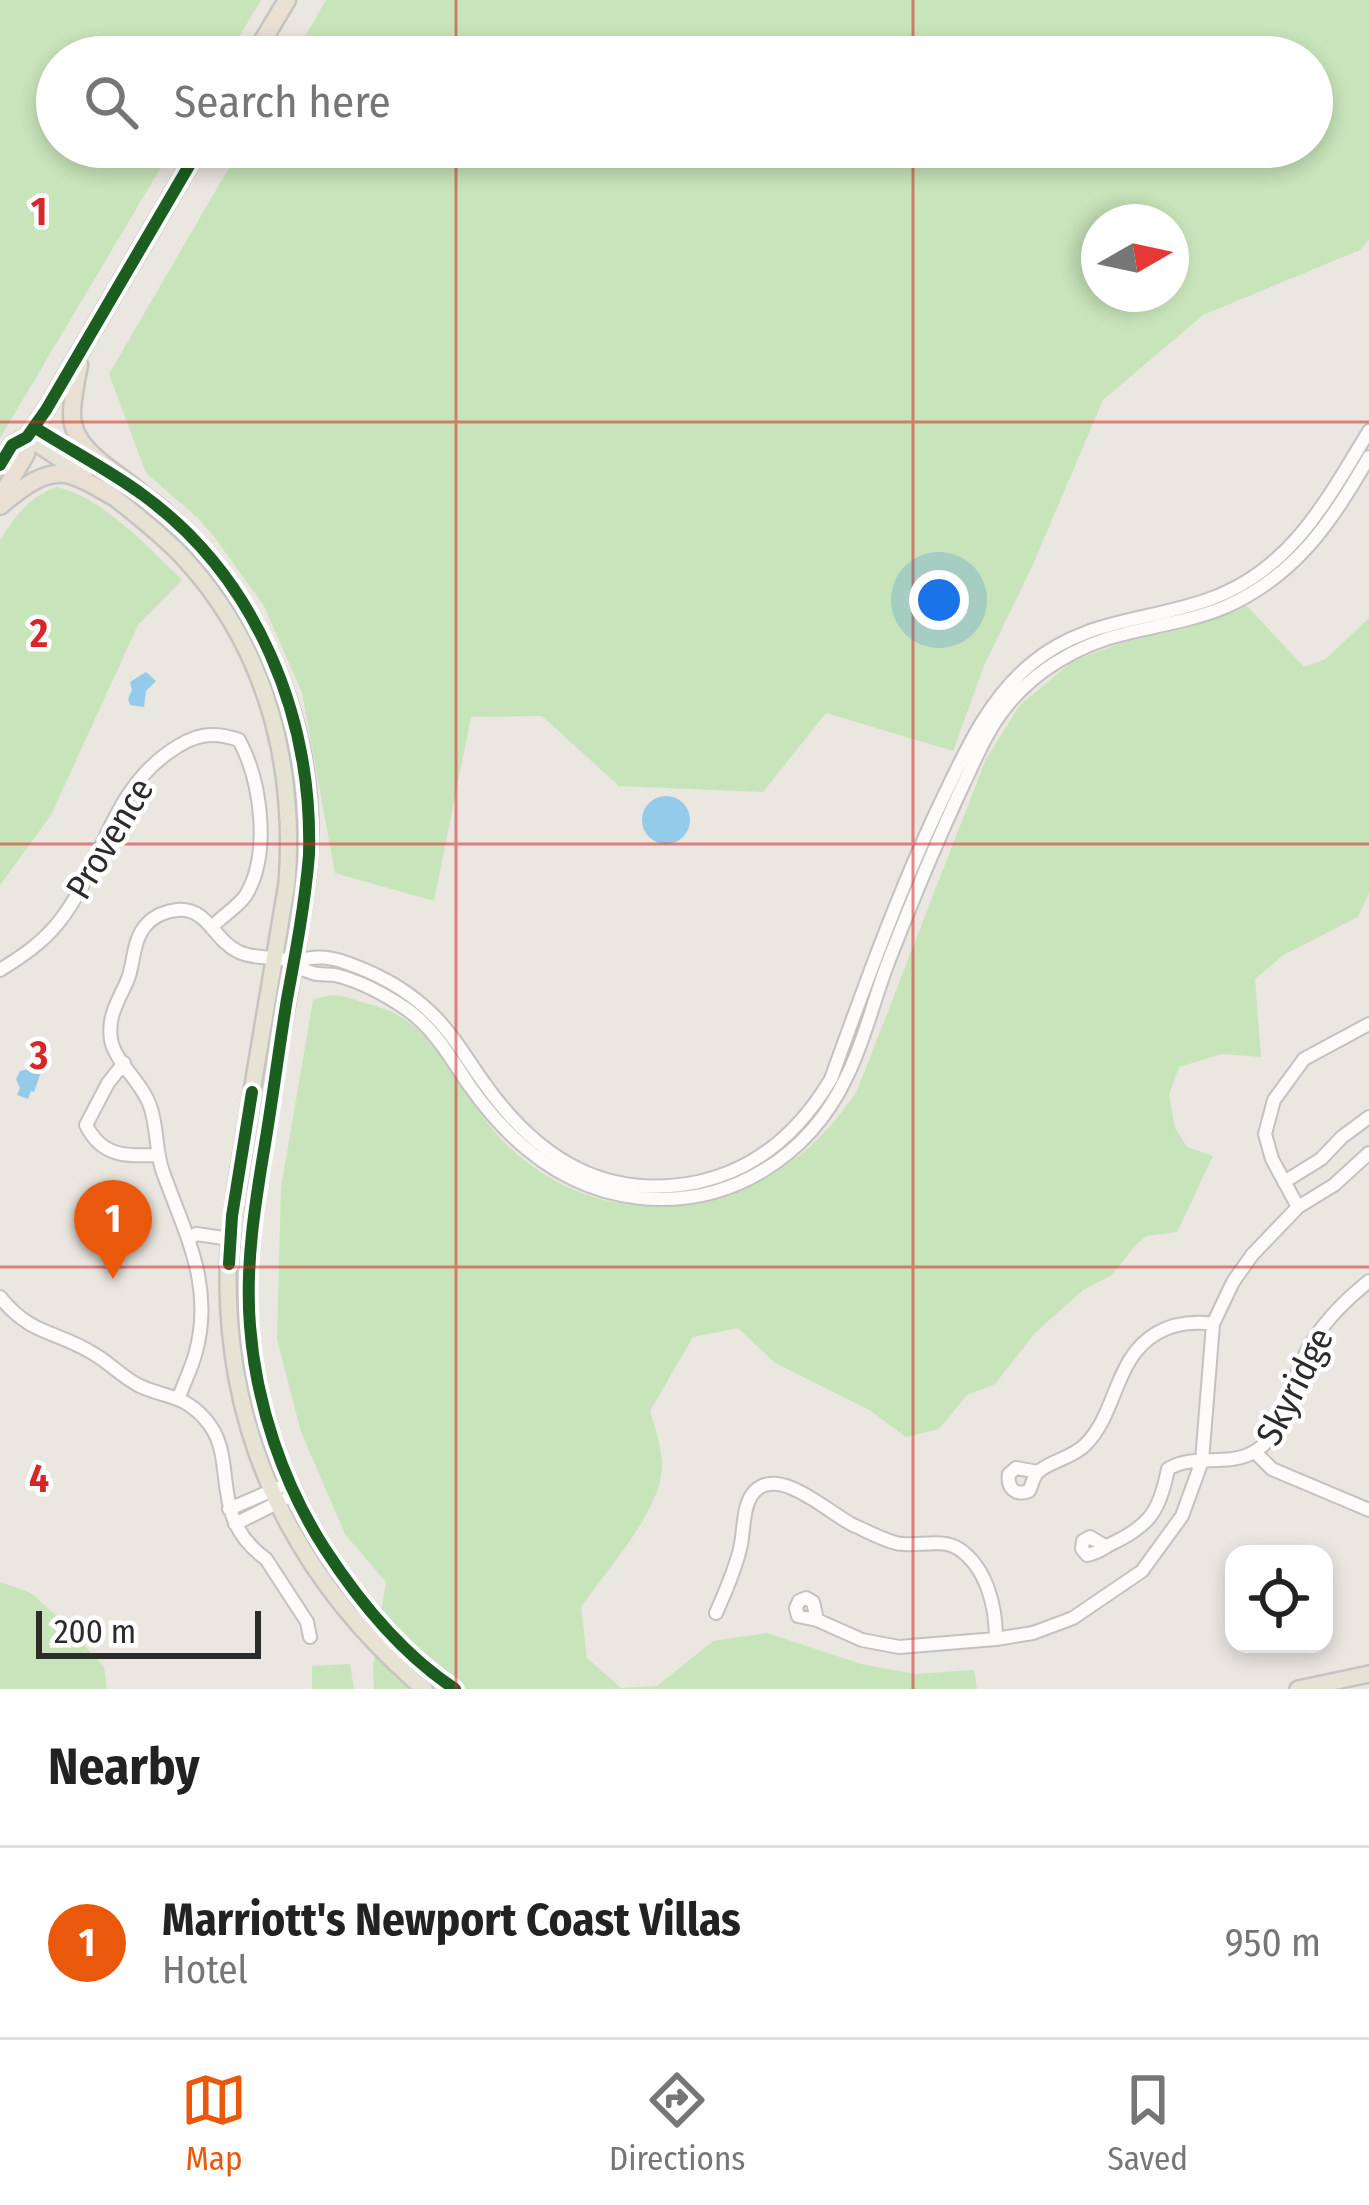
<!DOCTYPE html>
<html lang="en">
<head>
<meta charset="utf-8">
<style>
	body { margin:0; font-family:"Fira Sans Condensed",sans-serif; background:#f6f6f6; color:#222 }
	.controls { position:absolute; right:36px; bottom:36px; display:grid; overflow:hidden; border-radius:24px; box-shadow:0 6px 18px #0003 }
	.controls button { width:108px; height:108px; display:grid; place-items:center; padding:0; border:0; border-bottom:3px solid #e0e0e0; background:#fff; color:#222; font:60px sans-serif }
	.compass { position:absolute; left:1081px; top:204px; width:108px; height:108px; border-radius:50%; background:#fff; box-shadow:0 6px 18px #0003; rotate:81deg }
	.scale { position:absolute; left:36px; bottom:30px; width:225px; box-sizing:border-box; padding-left:12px; border:6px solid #2b2b2b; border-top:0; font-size:33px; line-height:42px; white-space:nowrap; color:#2b2b2b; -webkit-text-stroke:9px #fff; paint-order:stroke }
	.you { position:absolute; left:939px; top:600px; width:42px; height:42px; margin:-30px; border:9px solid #fff; border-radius:50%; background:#1a73e8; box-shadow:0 0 0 18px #1a73e833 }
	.badge { display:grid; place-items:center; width:78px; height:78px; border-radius:50%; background:#ea580c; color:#fff; font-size:39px; font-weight:700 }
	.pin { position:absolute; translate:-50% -99px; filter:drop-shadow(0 3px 6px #0008) }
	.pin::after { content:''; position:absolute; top:63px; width:42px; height:36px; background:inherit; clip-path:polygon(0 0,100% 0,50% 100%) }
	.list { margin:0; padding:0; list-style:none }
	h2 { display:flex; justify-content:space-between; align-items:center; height:156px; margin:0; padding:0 48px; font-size:51px }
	h2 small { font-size:39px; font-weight:400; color:#767676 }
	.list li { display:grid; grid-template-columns:78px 1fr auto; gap:36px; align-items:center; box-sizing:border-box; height:192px; padding:0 48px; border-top:3px solid #e0e0e0 }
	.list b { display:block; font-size:45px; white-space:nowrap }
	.list p { margin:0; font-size:39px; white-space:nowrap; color:#767676 }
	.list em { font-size:39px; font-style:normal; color:#767676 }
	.icon { flex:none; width:66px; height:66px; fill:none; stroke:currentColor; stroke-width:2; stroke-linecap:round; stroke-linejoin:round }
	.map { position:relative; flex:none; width:1369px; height:1689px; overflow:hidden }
	.search { position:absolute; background:#fff; box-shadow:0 6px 18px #0003; left:36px; right:36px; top:36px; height:132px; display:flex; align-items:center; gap:30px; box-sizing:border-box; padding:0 42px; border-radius:66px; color:#767676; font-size:45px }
	.sheet { height:348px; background:#fff }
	nav { display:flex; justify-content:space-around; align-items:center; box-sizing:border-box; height:168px; border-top:3px solid #e0e0e0; background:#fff; font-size:33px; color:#767676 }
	nav a { display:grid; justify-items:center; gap:6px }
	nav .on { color:#ea580c }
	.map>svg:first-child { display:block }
	.green { fill:#c8e4ba; fill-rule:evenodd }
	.water { fill:#95cbea }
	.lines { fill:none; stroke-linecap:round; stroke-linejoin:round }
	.minor-casing { stroke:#c3c2c1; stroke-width:16 }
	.major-casing { stroke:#c5c4c1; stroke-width:20 }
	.highway-casing { stroke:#c5c4c1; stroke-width:21 }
	.minor { stroke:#fcfbfa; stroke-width:12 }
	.major { stroke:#e7e3d4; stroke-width:15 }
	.highway { stroke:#e9dfd3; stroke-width:16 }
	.cycleway-casing { stroke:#fff; stroke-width:20 }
	.cycleway { stroke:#1b5e20; stroke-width:12 }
	.grid { fill:none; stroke:#d62828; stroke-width:3; stroke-opacity:0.55 }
	.labels { text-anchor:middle; stroke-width:9; stroke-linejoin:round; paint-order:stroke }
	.street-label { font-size:36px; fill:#2b2b2b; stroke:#fff }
	.grid-label { font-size:39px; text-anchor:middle; font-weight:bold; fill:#d62828; stroke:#fff; stroke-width:9; stroke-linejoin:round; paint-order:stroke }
</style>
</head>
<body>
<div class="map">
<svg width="1369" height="1689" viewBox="0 0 1369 1689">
	<rect width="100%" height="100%" fill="#eae6e0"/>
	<!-- green -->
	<path class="green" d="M0,0H261L227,57H57V147H173L0,438Z
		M326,0H1369V239L1360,250L1203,315L1103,400L1031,569L985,663L953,751L826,713L763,792L619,786L542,716L471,717L434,901L335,873L302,693L264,606L216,539L197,517L146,473L109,374L241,147H1312V57H293ZM1099,222H1171V294H1099Z
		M57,487C103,498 148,547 182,580L138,625L51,815L0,885V540C16,516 28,497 57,487Z
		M1246,605L1304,667L1326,659L1369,618V893L1358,917L1285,954L1255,979L1261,1057L1222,1054L1179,1067L1169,1094L1175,1128L1187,1147L1213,1156L1177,1232L1146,1236L1134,1247L1112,1275L1083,1290L1035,1333L995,1384L967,1395L939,1429L906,1437L871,1411L775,1363L738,1328L693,1337L650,1411C656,1431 665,1456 661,1477C653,1519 606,1571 581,1607L587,1658L621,1688L657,1686L713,1641L767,1633L861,1664L915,1674L974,1670L977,1689H374L373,1667L386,1582L345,1534L301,1432L277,1339L281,1188L313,1000C335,992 343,996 365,1003C379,1007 396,1012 407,1021C445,1047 470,1108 504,1142C561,1199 637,1219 714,1198C780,1180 819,1146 857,1091L986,759L1020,705L1073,661L1121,643L1182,629Z
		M0,1582L31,1593L61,1620L104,1667L107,1689H0Z
		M350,1664L354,1689H312V1666Z"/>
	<!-- water -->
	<path class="water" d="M146,672L156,681L146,691L144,707L130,705L128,699L132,690L130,682Z
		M642 820a24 24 0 1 1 48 0a24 24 0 1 1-48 0Z
		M32,1062L43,1066L34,1092L31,1091L28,1099L17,1095L20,1088L16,1079L20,1071L29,1069Z"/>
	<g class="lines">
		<!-- minor casing -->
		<g class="minor-casing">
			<path id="minor" d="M294,962C317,954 333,957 355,966C384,977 410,992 432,1014C454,1035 469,1063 487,1087C539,1159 606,1201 698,1182C758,1169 800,1131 831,1079C865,985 899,890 942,800C966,750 988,700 1031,664C1086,618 1147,622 1210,599C1291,570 1327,500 1369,431
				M0,970C21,957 42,943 58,923C103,867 108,795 169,752C193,735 211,730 239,740C261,781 271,853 246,895C238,907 222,916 212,927
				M124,1063L108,1083L86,1125C102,1157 125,1156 158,1155
				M1284,1182L1321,1159L1342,1137L1369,1117
				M1298,1207L1272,1159L1265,1134L1274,1100L1304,1059L1369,1024
				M190,1238L196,1234L231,1239
				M0,1297C31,1336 56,1330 94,1354C110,1363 123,1378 140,1386C166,1398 183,1394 205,1419C241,1458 205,1515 266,1559L307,1622L310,1637
				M179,1397C184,1383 191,1369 195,1355C215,1286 185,1234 163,1172C155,1151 158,1127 150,1106C142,1082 115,1062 111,1040C110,1034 110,1023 112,1017C115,1003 124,990 129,976C134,959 134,937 147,924C154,916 166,911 177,910C208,907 214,941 239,952C255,960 277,955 294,962C312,970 293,967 313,973C320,975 328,974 335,975C360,981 384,994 405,1008C434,1028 450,1057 469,1085C511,1145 565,1190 640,1198C730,1207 809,1157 847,1076C865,1040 874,998 889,960C912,901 936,843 963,785C974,762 984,737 999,716C1029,673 1078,644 1128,633C1160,625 1194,620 1225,607C1297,575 1331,522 1369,457
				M1255,1452L1272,1469L1369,1510
				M1038,1472L1016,1468L1009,1474C1007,1488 1015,1496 1029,1491C1032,1485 1033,1478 1037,1473C1047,1462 1073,1458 1086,1444C1118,1411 1114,1358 1157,1333C1175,1323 1193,1321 1213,1324
				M229,1509L278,1488
				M235,1524L283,1500
				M1105,1546L1090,1537L1083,1541L1082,1549L1087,1555C1098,1553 1103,1548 1113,1543C1151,1525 1160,1509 1168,1469C1196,1452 1229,1469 1257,1450C1289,1428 1288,1391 1303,1359C1318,1327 1342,1303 1369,1281
				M716,1613C725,1593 733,1574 739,1553C745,1534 741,1505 755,1491C780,1466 829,1513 853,1525C867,1531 881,1539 896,1543C915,1548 941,1537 959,1549C987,1568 996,1607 996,1639
				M817,1620L813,1602L806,1598L799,1601L796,1608L798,1616L817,1620L862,1640L899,1647L996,1639L1033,1633L1073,1618L1142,1571L1182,1516L1202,1461L1213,1324L1233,1282L1252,1255L1298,1207L1334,1185L1369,1153"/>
		</g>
		<!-- major casing -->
		<g class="major-casing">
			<path id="major" d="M34,427L98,467
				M27,437L84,475
				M104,489C131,511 158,531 182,556C266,646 296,763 287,883C274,958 262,1034 249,1109C240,1166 228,1223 228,1282C229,1447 300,1583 424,1689
				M134,489C175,513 208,555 235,593C292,676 319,777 307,878C302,920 294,962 287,1003C278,1051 272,1099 264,1147C254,1207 244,1268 250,1328C257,1406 283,1484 326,1550C360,1603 402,1654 455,1689
				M1298,1689L1369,1674"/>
		</g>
		<!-- highway casing -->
		<g class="highway-casing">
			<path id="highway" d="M253,57L287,0
				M79,365C76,381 72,398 72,415C72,451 118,472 142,494
				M0,465L12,445L27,437L46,410L200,147
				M0,498L26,454L27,437
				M0,506C18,491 44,468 70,475C85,479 101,490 114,497"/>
		</g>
		<!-- minor -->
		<use href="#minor" class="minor"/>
		<!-- major -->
		<use href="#major" class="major"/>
		<!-- highway -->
		<use href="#highway" class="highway"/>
		<!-- cycleway casing -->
		<g class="cycleway-casing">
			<path id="cycleway" d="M34,427C70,450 109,470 143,495C257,578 313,717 309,855C305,903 296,951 287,999C279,1048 273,1096 265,1144C255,1204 245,1265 250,1326C256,1404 283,1484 325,1549C360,1603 402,1654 455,1689
				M0,465L12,445L27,437L46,410L200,147
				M229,1264L232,1216L252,1092"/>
		</g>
		<!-- cycleway -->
		<use href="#cycleway" class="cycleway"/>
	</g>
	<!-- grid -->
	<path class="grid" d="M456,0V57M913,0V57M456,147V1689M913,147V1689M0,422H1369M0,844H1369M0,1267H1369"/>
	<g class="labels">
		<!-- street labels -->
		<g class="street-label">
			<text transform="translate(109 838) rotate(-59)" y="13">Provence</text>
			<text transform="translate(1294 1386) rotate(-63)" y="13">Skyridge</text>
		</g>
	</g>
	<g class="grid-label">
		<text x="39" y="225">1</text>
		<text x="39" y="647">2</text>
		<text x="39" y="1069">3</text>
		<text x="39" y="1492">4</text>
	</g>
</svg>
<div class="controls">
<button><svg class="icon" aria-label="locate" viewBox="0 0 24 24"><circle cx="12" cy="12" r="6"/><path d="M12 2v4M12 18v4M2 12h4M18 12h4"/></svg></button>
</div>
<svg class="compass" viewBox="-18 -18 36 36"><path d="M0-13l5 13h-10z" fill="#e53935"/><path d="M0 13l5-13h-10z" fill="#767676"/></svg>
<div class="scale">200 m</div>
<div class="you"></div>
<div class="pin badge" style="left:113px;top:1279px">1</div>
<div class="search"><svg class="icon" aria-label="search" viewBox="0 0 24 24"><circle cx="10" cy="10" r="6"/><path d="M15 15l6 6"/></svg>Search here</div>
</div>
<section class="sheet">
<h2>Nearby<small></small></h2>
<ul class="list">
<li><span class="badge">1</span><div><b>Marriott's Newport Coast Villas</b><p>Hotel</p></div><em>950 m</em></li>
</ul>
</section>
<nav>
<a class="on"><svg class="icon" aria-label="map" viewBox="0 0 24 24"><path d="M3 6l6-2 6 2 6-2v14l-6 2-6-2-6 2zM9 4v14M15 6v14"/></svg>Map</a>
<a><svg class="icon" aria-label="directions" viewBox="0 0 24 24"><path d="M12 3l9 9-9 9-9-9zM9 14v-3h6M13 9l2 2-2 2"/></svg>Directions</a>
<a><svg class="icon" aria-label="saved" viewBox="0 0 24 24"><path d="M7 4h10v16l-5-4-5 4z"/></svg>Saved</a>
</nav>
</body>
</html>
